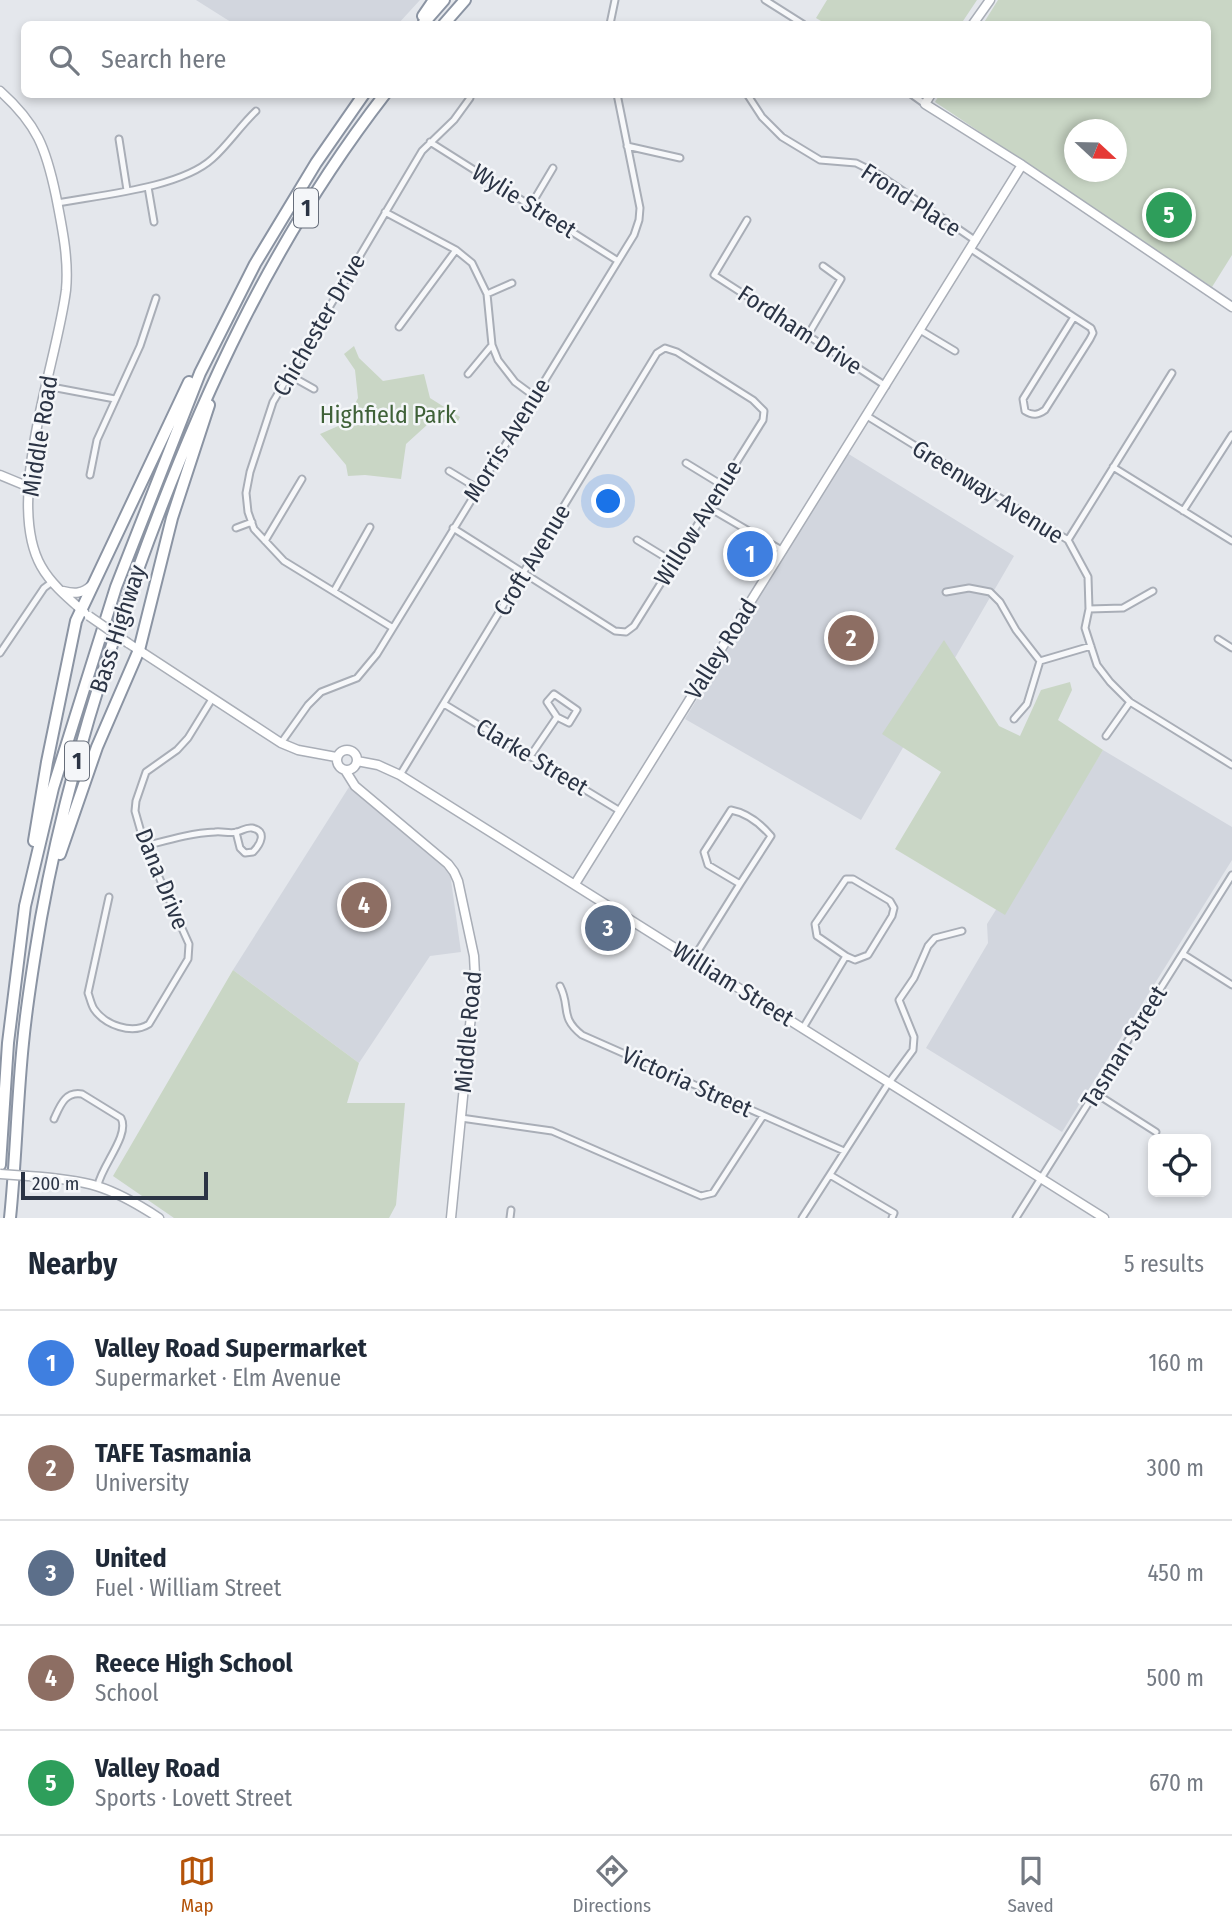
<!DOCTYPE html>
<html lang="en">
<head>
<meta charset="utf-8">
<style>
	body { margin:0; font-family:"Fira Sans Condensed",sans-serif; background:#f6f6f7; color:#1f2937 }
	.controls { position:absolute; right:21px; bottom:21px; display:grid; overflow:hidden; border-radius:10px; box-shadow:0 4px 10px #0003 }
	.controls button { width:63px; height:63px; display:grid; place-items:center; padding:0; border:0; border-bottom:2px solid #e0e1e3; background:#fff; color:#1f2937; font:35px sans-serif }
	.compass { position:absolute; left:1064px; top:119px; width:63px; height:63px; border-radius:50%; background:#fff; box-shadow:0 4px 10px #0003; rotate:112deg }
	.scale { position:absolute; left:21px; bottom:18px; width:187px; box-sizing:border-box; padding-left:7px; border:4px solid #2b3445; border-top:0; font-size:19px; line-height:24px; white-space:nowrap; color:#2b3445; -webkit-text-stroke:5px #f4f6f9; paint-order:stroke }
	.you { position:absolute; left:609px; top:502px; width:24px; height:24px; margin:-18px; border:5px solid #fff; border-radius:50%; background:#1a73e8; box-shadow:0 0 0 10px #1a73e833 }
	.badge { display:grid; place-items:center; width:46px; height:46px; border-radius:50%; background:#b45309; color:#fff; font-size:23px; font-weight:700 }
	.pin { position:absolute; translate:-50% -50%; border:4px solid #fff; box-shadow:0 2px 7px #0006 }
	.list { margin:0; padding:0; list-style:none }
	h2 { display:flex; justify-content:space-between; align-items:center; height:91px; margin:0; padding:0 28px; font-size:30px }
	h2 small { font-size:23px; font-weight:400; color:#747a83 }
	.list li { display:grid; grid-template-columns:46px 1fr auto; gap:21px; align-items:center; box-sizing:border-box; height:105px; padding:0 28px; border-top:2px solid #e0e1e3 }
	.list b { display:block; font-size:26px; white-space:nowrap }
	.list p { margin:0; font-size:23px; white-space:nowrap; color:#747a83 }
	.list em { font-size:23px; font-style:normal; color:#747a83 }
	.icon { flex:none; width:38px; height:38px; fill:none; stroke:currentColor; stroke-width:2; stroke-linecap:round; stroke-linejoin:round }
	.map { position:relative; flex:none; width:1232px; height:1218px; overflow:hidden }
	.search { position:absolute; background:#fff; box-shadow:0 4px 10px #0003; left:21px; right:21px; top:21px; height:77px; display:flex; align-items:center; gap:18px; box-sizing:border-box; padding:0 24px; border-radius:10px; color:#747a83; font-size:26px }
	.sheet { height:616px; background:#fff }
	nav { display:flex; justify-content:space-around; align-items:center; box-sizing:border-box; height:98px; border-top:2px solid #e0e1e3; background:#fff; font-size:19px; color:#747a83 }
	nav a { display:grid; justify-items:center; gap:4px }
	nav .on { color:#b45309 }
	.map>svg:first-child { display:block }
	.built { fill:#d2d6de }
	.green { fill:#c9d6c5; fill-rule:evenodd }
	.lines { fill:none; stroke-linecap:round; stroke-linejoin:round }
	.street-casing { stroke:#a9aeb7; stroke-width:9 }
	.secondary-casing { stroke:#a9aeb7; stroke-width:11 }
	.highway-casing { stroke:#8b94a3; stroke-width:14 }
	.street { stroke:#f7f8fa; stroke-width:5 }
	.secondary { stroke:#fff; stroke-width:8 }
	.highway { stroke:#fff; stroke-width:10 }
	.secondary-bridge-casing { stroke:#a9aeb7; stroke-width:11; stroke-linecap:butt }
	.secondary-bridge { stroke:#fff; stroke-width:8 }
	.labels { text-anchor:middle; stroke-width:5; stroke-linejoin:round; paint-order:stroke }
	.shield { fill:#f4f6f9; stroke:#676e7b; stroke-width:2 }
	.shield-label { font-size:23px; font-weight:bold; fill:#2b3445 }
	.street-label { font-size:24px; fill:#2b3445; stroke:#f4f6f9 }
	.park-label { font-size:24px; fill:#3f6138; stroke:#f4f6f9 }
</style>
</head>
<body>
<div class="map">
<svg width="1232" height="1218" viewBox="0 0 1232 1218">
	<rect width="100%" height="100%" fill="#e4e7ec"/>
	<!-- built -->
	<path class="built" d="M196,0H420L398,24H234Z
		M847,453L1014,556L861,820L685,719Z
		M1103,750L1232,827V860L1062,1132L926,1048L988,943L987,924L1043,835L1075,795Z
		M349,787L450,873L461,952L430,956L359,1063L233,970Z"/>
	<!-- green -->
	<path class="green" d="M827,0H977L961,24H826L816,18Z
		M998,0H1232V255L1212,287L935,102L940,94H1208V24H983ZM1074,130H1116V172H1074Z
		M354,346L359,358L383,381L424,374L430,398L460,417L458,421L428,424L406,444L401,479L365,475L348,476L346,465L320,434L345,423L358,398L355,370L344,354Z
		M944,640L999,726L1020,736L1041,690L1070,682L1072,690L1058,720L1103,750L1005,915L895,849L941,772L882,734Z
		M233,970L359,1063L347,1103H405L396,1205L389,1218H174L113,1176Z"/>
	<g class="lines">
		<!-- street casing -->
		<g class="street-casing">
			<path id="street" d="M765,0L803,24
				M610,24L615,0
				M747,94L762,117L782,137L820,160L856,163L878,174L976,241
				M911,94L925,104
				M119,139L127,190
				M430,142L618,261
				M627,146L680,158
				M148,187L154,222
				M57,203C100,195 180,188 212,159C228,145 240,126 256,111
				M531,205L553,168
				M385,212L456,250L472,263L487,294L492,345L498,360L515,382L534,396
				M747,220L714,275L886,386
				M971,249L1074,317L1091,328L1093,333L1090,339L1045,410C1038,415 1033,416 1025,411L1023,399L1074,317
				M487,294L512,283
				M399,327L456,250
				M920,330L955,351
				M808,335L841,279L823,266
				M468,374L492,345
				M289,375L314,389
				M46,386L115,399
				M867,416L1068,540L1088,577L1089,609L1085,628L1097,665L1110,682L1130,702L1232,765
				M686,463L722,485
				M1113,467L1232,541
				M449,471L477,488
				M90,475L97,440L140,346L156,298
				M708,507L783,551
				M1183,511L1232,435
				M236,528L252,522
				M637,540L673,562
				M1068,540L1172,373
				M265,541L302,479
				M334,591L370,527
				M946,592L969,588L990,592L1000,602L1016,630L1040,661L1091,646
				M1089,609L1123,608L1153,591
				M393,628L284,561L254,529L248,512L246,493L250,472L273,402L422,151L454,120L470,98
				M1218,639L1232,648
				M0,653L44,588L52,582
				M444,704L620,811
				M1014,719L1027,704L1040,661
				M1106,736L1130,702
				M281,743L308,705L321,692L357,678L377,654L634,235L639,220L640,208L617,94
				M531,755L557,717L547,702L554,694L577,710L569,723L557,717
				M400,775L657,353L665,348L677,352L753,400L764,411L763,420L634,626L626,632L615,631L453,528
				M731,810C747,813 760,823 771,836L740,884L708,865L704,852Z
				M145,846C168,840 191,833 215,832C222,831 230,834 237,832C242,831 246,827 252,828C268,831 260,845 253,852L245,853L240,848L236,832
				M109,897L88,993C90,998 91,1004 94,1009C105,1025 132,1035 149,1024L188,959L189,944L145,846L135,811L136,801L146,772L177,750L188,738L212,699
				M1183,954L1232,985
				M693,959L740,884
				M560,986C571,1007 559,1017 582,1035L844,1151
				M803,1028L846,956L817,936L815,924L846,879H853L890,901L894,908L892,916L868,955L855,960L846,956
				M1095,1093L1156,1132
				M461,1118L552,1131L701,1196L713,1193L763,1116
				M54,1119C60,1106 65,1091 82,1094L121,1118C130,1135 102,1165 98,1185
				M830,1175L894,1213L892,1218
				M510,1218L511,1210
				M802,1218L888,1084L913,1050L914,1037L899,1000L914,978L928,946L935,938L962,931
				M1016,1218L1232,875"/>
		</g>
		<!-- secondary casing -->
		<g class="secondary-casing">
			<path id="secondary" d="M973,24L990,0
				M0,91C37,124 46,148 56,196C62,227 69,259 66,290C57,363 4,500 41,566C51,584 68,598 84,612
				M931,94L925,104L1022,165L1232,307
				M0,475L29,487
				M63,591C75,594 82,594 92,585
				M128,643L281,743L298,750L336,757
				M337 760a10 10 0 1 1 20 0a10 10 0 1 1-20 0Z
				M357,761L378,765L400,775L1104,1218
				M345,770L355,786L448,864L454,872L458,881L474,956L475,975L451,1218
				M575,884L1022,165
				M28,1176C87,1180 109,1185 159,1218"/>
		</g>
		<!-- highway casing -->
		<g class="highway-casing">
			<path id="highway" d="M423,16L434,0
				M423,24L444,0
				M444,24L465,0
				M34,841L47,762L76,621L189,382
				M60,854L97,747L139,650L172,518L209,405
				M0,1165L8,1043L25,906L53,788L116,587L200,373L255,264L316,163L364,94
				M10,1218C16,1160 17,1101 23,1043C27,1001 34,959 41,918C62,801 96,686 136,575C198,402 272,240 385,94"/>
		</g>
		<!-- street -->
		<use href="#street" class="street"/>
		<!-- secondary -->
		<use href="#secondary" class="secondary"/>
		<!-- highway -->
		<use href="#highway" class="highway"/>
		<!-- secondary-bridge casing -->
		<g class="secondary-bridge-casing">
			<path id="secondary-bridge" d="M89,616L128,643
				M0,1174L28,1176"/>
		</g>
		<!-- secondary-bridge -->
		<use href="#secondary-bridge" class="secondary-bridge"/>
	</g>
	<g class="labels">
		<!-- shield labels -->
		<g class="shield">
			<rect x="294" y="188.5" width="24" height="39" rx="5"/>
			<rect x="65" y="741.5" width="24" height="39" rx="5"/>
		</g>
		<g class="shield-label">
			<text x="306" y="216">1</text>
			<text x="77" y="769">1</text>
		</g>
		<!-- street labels -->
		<g class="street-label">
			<text transform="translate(911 200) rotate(33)" y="8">Frond Place</text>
			<text transform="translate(524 201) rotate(32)" y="8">Wylie Street</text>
			<text transform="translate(319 325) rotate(-60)" y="8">Chichester Drive</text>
			<text transform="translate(800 330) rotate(33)" y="8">Fordham Drive</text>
			<text transform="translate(40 436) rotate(-81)" y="8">Middle Road</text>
			<text transform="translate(507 440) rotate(-58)" y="8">Morris Avenue</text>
			<text transform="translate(988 492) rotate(32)" y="8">Greenway Avenue</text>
			<text transform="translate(698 523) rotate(-58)" y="8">Willow Avenue</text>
			<text transform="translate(532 560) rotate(-59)" y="8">Croft Avenue</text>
			<text transform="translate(118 629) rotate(-72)" y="8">Bass Highway</text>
			<text transform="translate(721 649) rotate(-58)" y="8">Valley Road</text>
			<text transform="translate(532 757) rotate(31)" y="8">Clarke Street</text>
			<text transform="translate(162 879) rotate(68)" y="8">Dana Drive</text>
			<text transform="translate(733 984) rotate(32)" y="8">William Street</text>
			<text transform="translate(468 1032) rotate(-85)" y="8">Middle Road</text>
			<text transform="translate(1124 1047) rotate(-58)" y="8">Tasman Street</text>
			<text transform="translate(687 1082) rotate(24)" y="8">Victoria Street</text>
		</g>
		<!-- park labels -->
		<g class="park-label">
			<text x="388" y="423">Highfield Park</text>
		</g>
	</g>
</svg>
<div class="controls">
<button><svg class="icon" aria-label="locate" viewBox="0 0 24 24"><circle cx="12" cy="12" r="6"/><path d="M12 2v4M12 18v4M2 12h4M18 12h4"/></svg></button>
</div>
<svg class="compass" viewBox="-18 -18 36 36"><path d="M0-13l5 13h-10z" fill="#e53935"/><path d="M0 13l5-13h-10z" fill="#747a83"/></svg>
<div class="scale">200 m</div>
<div class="you"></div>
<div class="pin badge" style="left:750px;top:554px;background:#3f7fe0">1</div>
<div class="pin badge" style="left:851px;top:638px;background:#8d6e63">2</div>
<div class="pin badge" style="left:608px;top:928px;background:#5c6f8a">3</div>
<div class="pin badge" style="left:364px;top:905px;background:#8d6e63">4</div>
<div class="pin badge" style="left:1169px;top:215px;background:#2e9e5b">5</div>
<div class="search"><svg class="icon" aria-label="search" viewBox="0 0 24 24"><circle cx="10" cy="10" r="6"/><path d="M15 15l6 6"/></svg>Search here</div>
</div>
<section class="sheet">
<h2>Nearby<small>5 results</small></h2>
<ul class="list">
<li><span class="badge" style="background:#3f7fe0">1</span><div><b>Valley Road Supermarket</b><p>Supermarket · Elm Avenue</p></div><em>160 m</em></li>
<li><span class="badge" style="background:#8d6e63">2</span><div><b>TAFE Tasmania</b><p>University</p></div><em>300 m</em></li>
<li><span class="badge" style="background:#5c6f8a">3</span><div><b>United</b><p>Fuel · William Street</p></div><em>450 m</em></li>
<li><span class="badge" style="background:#8d6e63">4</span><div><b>Reece High School</b><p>School</p></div><em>500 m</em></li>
<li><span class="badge" style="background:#2e9e5b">5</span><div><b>Valley Road</b><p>Sports · Lovett Street</p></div><em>670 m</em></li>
</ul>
</section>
<nav>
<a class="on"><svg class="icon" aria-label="map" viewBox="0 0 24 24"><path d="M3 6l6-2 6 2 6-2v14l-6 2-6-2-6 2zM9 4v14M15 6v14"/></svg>Map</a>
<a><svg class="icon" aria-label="directions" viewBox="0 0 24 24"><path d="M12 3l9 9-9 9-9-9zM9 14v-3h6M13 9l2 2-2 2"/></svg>Directions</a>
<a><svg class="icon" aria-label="saved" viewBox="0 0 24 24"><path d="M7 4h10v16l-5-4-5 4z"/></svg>Saved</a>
</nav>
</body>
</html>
